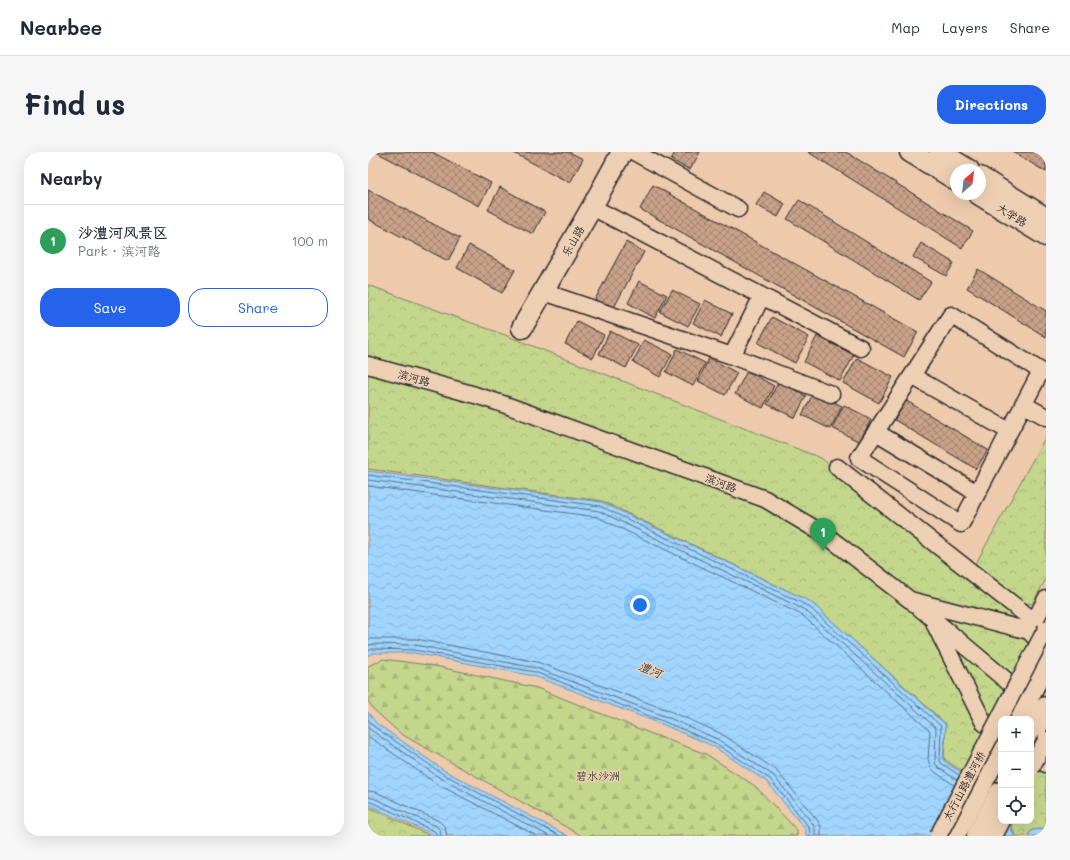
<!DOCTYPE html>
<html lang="en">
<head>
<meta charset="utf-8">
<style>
	body { margin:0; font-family:Mali,"LXGW WenKai TC",sans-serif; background:#f6f6f7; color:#1f2937 }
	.controls { position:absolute; right:12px; bottom:12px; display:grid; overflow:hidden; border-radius:8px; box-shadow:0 4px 16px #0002 }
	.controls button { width:36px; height:36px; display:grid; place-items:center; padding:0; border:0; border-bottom:1px solid #e0e1e3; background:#fff; color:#1f2937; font:20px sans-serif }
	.compass { position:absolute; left:582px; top:12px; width:36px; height:36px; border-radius:50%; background:#fff; box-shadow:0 4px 16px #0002; rotate:28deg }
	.you { position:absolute; left:272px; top:453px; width:14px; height:14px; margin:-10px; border:3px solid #fff; border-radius:50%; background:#1a73e8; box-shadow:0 0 0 6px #1a73e833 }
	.badge { display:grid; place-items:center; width:26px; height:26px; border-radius:50%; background:#2563eb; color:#fff; font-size:13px; font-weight:700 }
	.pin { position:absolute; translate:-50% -33px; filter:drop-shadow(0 1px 2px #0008) }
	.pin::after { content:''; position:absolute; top:21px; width:14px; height:12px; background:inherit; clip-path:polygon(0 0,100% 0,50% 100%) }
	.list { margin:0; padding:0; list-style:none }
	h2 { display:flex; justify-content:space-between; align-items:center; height:52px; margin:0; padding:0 16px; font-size:17px }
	h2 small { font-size:13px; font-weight:400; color:#747a83 }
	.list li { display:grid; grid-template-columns:26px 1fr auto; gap:12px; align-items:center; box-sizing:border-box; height:72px; padding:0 16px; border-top:1px solid #e0e1e3 }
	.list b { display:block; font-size:15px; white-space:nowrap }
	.list p { margin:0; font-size:13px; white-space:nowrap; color:#747a83 }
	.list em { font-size:13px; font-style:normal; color:#747a83 }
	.actions { display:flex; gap:8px; padding:12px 16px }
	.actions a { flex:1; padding:9px 0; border:1px solid #2563eb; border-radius:16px; text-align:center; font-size:14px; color:#2563eb }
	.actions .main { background:#2563eb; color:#fff }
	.icon { flex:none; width:22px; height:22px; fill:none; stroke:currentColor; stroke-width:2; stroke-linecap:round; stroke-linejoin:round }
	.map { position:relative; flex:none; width:678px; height:684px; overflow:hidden; border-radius:16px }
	header { display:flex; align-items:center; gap:24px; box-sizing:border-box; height:56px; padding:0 20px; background:#fff; border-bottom:1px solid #e0e1e3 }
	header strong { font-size:19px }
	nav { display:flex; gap:22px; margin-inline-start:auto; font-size:14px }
	.intro { display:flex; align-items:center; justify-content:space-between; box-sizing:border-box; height:96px; padding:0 24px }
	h1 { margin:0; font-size:28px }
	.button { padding:10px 18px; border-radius:16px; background:#2563eb; color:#fff; font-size:14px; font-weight:700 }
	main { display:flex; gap:24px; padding:0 24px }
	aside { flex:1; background:#fff; border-radius:16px; box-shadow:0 4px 16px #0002 }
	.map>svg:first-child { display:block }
	.forest { fill:url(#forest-firs); stroke:#77805c }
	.park { fill:url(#park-crowns); stroke:#77805c }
	.water { fill:url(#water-waves); stroke:#7191aa }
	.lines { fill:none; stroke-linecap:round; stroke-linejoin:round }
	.shore { stroke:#5a6f80; stroke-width:1 }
	.building { fill:url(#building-cross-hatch); stroke:#2b2b2b }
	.minor-casing { stroke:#2b2b2b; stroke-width:19 }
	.tertiary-casing { stroke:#2b2b2b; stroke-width:23 }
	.secondary-casing { stroke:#2b2b2b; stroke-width:25 }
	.minor { stroke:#edcfb3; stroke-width:16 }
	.tertiary { stroke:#edcfb3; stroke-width:20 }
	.secondary { stroke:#edcfb3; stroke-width:22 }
	.minor-bridge-casing { stroke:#2b2b2b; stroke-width:19; stroke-linecap:butt }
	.minor-bridge { stroke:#edcfb3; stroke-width:16 }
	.labels { text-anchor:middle; stroke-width:3; stroke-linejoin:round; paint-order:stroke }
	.street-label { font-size:11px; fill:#2b2b2b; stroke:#edcfb3 }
	.park-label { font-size:11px; fill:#42453a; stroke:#edcfb3 }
	.water-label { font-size:12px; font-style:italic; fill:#3d444b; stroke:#edcfb3 }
</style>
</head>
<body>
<header>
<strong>Nearbee</strong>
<nav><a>Map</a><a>Layers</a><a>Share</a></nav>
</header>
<div class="intro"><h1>Find us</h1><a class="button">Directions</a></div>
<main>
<aside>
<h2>Nearby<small></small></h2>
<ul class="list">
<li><span class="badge" style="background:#2e9e5b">1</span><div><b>沙澧河风景区</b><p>Park · 滨河路</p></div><em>100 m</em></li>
</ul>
<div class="actions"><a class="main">Save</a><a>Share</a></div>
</aside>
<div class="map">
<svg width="678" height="684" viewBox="0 0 678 684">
	<defs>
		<pattern id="forest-firs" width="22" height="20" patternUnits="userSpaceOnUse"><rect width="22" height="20" fill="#c3d68c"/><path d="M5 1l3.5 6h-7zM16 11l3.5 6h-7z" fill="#a8b879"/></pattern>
		<pattern id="park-crowns" width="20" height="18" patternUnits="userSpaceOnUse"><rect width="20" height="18" fill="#c3d68c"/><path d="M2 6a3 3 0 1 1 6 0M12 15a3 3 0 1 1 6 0" fill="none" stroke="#a8b879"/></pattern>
		<pattern id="water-waves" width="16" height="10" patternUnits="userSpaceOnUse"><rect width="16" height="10" fill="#a0d5ff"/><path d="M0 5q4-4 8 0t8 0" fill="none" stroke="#8ab7db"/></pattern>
		<pattern id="building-cross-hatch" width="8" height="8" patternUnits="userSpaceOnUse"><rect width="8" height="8" fill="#c8a188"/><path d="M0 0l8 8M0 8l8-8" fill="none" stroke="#a3836f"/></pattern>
	</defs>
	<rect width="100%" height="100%" fill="#eecaad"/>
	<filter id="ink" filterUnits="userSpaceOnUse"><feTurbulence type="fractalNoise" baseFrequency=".025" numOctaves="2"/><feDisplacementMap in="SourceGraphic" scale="8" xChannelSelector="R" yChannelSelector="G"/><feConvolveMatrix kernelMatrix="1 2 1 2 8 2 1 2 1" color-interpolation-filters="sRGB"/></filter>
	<g filter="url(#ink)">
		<!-- forest -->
		<path class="forest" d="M15,507L67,514L169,536L284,582L338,602L387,634L429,678V684H214L33,582L6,558L0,549V514Z"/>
		<!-- park -->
		<path class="park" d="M0,133L137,183L185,202L453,306L649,461L662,492L678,509V676L664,678L659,684H648L645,679L643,669H663V567H633V645L576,607L578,572L443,450L234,349L0,317Z
			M678,284V427L664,452L651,450L607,413Z
			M0,655L63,684H0Z"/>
		<!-- water -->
		<path class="water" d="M0,319L233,350L443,450L578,573L575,608L633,647V669H642L644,679L647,684H438V678L399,630L345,594L296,573L166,524L46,501H4L0,504Z
			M0,560L8,571L77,619L200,684H68L0,653Z
			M678,677V684H660L664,678Z"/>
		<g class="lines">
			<!-- shore -->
			<path class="shore" d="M0,323L232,354L440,454L573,574L572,609L573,611L591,623
				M0,328L231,359L437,458L568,576L567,611L570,615L589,628
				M0,334L229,365L434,463L562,579L560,607L562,614L567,620L586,633
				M0,487H48L169,510L302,559L352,581L408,618L450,669L453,675V684
				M0,493L5,492L47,493L168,516L299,565L349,587L405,623L445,672L447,677V684
				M0,499L4,497L46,498L167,520L297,570L347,591L402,627L441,675L442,684
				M0,567L5,574L75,622L192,684
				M0,576L72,626L181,684
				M0,584L69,632L169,684
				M0,639L8,640L71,669L77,675L79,684
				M0,645L5,646L68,674L72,678L73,684
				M0,650H3L66,679L68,681V684"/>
		</g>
		<!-- building -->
		<path class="building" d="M8,0H64L123,31L111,54Z
			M144,0H201L215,7L202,31Z
			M307,0H332L322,18L303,8Z
			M440,0H478L605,79L594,96Z
			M645,0H678V20Z
			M285,33L550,180L536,205L272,57Z
			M132,35L177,60L165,82L120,58Z
			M0,38L92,86L80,109L0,67Z
			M396,40L417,52L410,65L388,53Z
			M431,48L563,130L551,148L419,67Z
			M258,90L276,100L244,159L226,149Z
			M553,91L586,111L578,124L545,105Z
			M101,93L147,118L134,141L89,116Z
			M610,117L678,159V185L599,136Z
			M271,129L299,143L287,166L260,151Z
			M304,138L332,152L320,174L292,160Z
			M337,148L364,162L353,185L325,171Z
			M404,165L441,185L427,211L390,191Z
			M209,169L236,183L225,206L197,192Z
			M242,179L270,193L258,216L231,202Z
			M449,184L486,203L472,229L436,210Z
			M276,188L304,202L292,225L265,210Z
			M309,197L337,211L325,234L298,220Z
			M341,206L369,221L357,243L330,229Z
			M489,206L525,225L511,251L475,231Z
			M379,219L406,234L395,256L367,242Z
			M411,229L438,244L427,266L399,252Z
			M446,240L474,254L462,277L434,263Z
			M537,248L620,298L608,317L525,267Z
			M476,253L503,267L492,290L464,276Z"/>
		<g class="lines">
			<!-- minor casing -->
			<g class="minor-casing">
				<path id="minor" d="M266,0L370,57
					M224,55L493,196
					M176,140L364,204L463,242
					M583,163L673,219L593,372L491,306Z
					M364,204L394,144
					M0,213L107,243L135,252L397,347L459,384L542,448L661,479L678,498
					M544,224L641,279
					M655,252L678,265
					M508,280L609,341
					M469,315L666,469
					M547,452L658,545
					M567,473L616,571L633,582
					M662,478L678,447
					M663,602L678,612
					M626,684L634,669"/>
			</g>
			<!-- tertiary casing -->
			<g class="tertiary-casing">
				<path id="tertiary" d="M542,0L588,28
					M572,0L601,18
					M612,25L678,66
					M610,42L678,84
					M154,176L224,55L254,0"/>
			</g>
			<!-- secondary casing -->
			<g class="secondary-casing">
				<path id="secondary" d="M648,567L678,509
					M663,584L678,556
					M585,684L633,594
					M610,684L633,641"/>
			</g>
			<!-- minor -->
			<use href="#minor" class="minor"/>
			<!-- tertiary -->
			<use href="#tertiary" class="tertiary"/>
			<!-- secondary -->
			<use href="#secondary" class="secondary"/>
			<!-- minor-bridge casing -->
			<g class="minor-bridge-casing">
				<path id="minor-bridge" d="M663,616L678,588
					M570,684L678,477"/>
			</g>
			<!-- minor-bridge -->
			<use href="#minor-bridge" class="minor-bridge"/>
		</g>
	</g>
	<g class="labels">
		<!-- street labels -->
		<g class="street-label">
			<text transform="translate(644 63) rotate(32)" y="4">大学路</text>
			<text transform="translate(205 89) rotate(-60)" y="4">乐山路</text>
			<text transform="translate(46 226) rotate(16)" y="4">滨河路</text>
			<text transform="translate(353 331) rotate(20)" y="4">滨河路</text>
			<text transform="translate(596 634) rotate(-62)" y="4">太行山路澧河桥</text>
		</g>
		<!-- park labels -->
		<g class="park-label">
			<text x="230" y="628">碧水沙洲</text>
		</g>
		<!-- water labels -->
		<g class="water-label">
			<text transform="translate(282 518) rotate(22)" y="4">澧河</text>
		</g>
	</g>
</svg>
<div class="controls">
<button>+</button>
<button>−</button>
<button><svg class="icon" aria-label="locate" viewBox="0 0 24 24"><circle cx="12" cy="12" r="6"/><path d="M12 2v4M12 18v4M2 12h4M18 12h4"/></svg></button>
</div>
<svg class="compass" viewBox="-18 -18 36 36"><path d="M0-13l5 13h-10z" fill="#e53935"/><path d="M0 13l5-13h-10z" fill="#747a83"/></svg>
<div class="you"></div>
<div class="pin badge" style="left:455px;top:399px;background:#2e9e5b">1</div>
</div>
</main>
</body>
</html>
